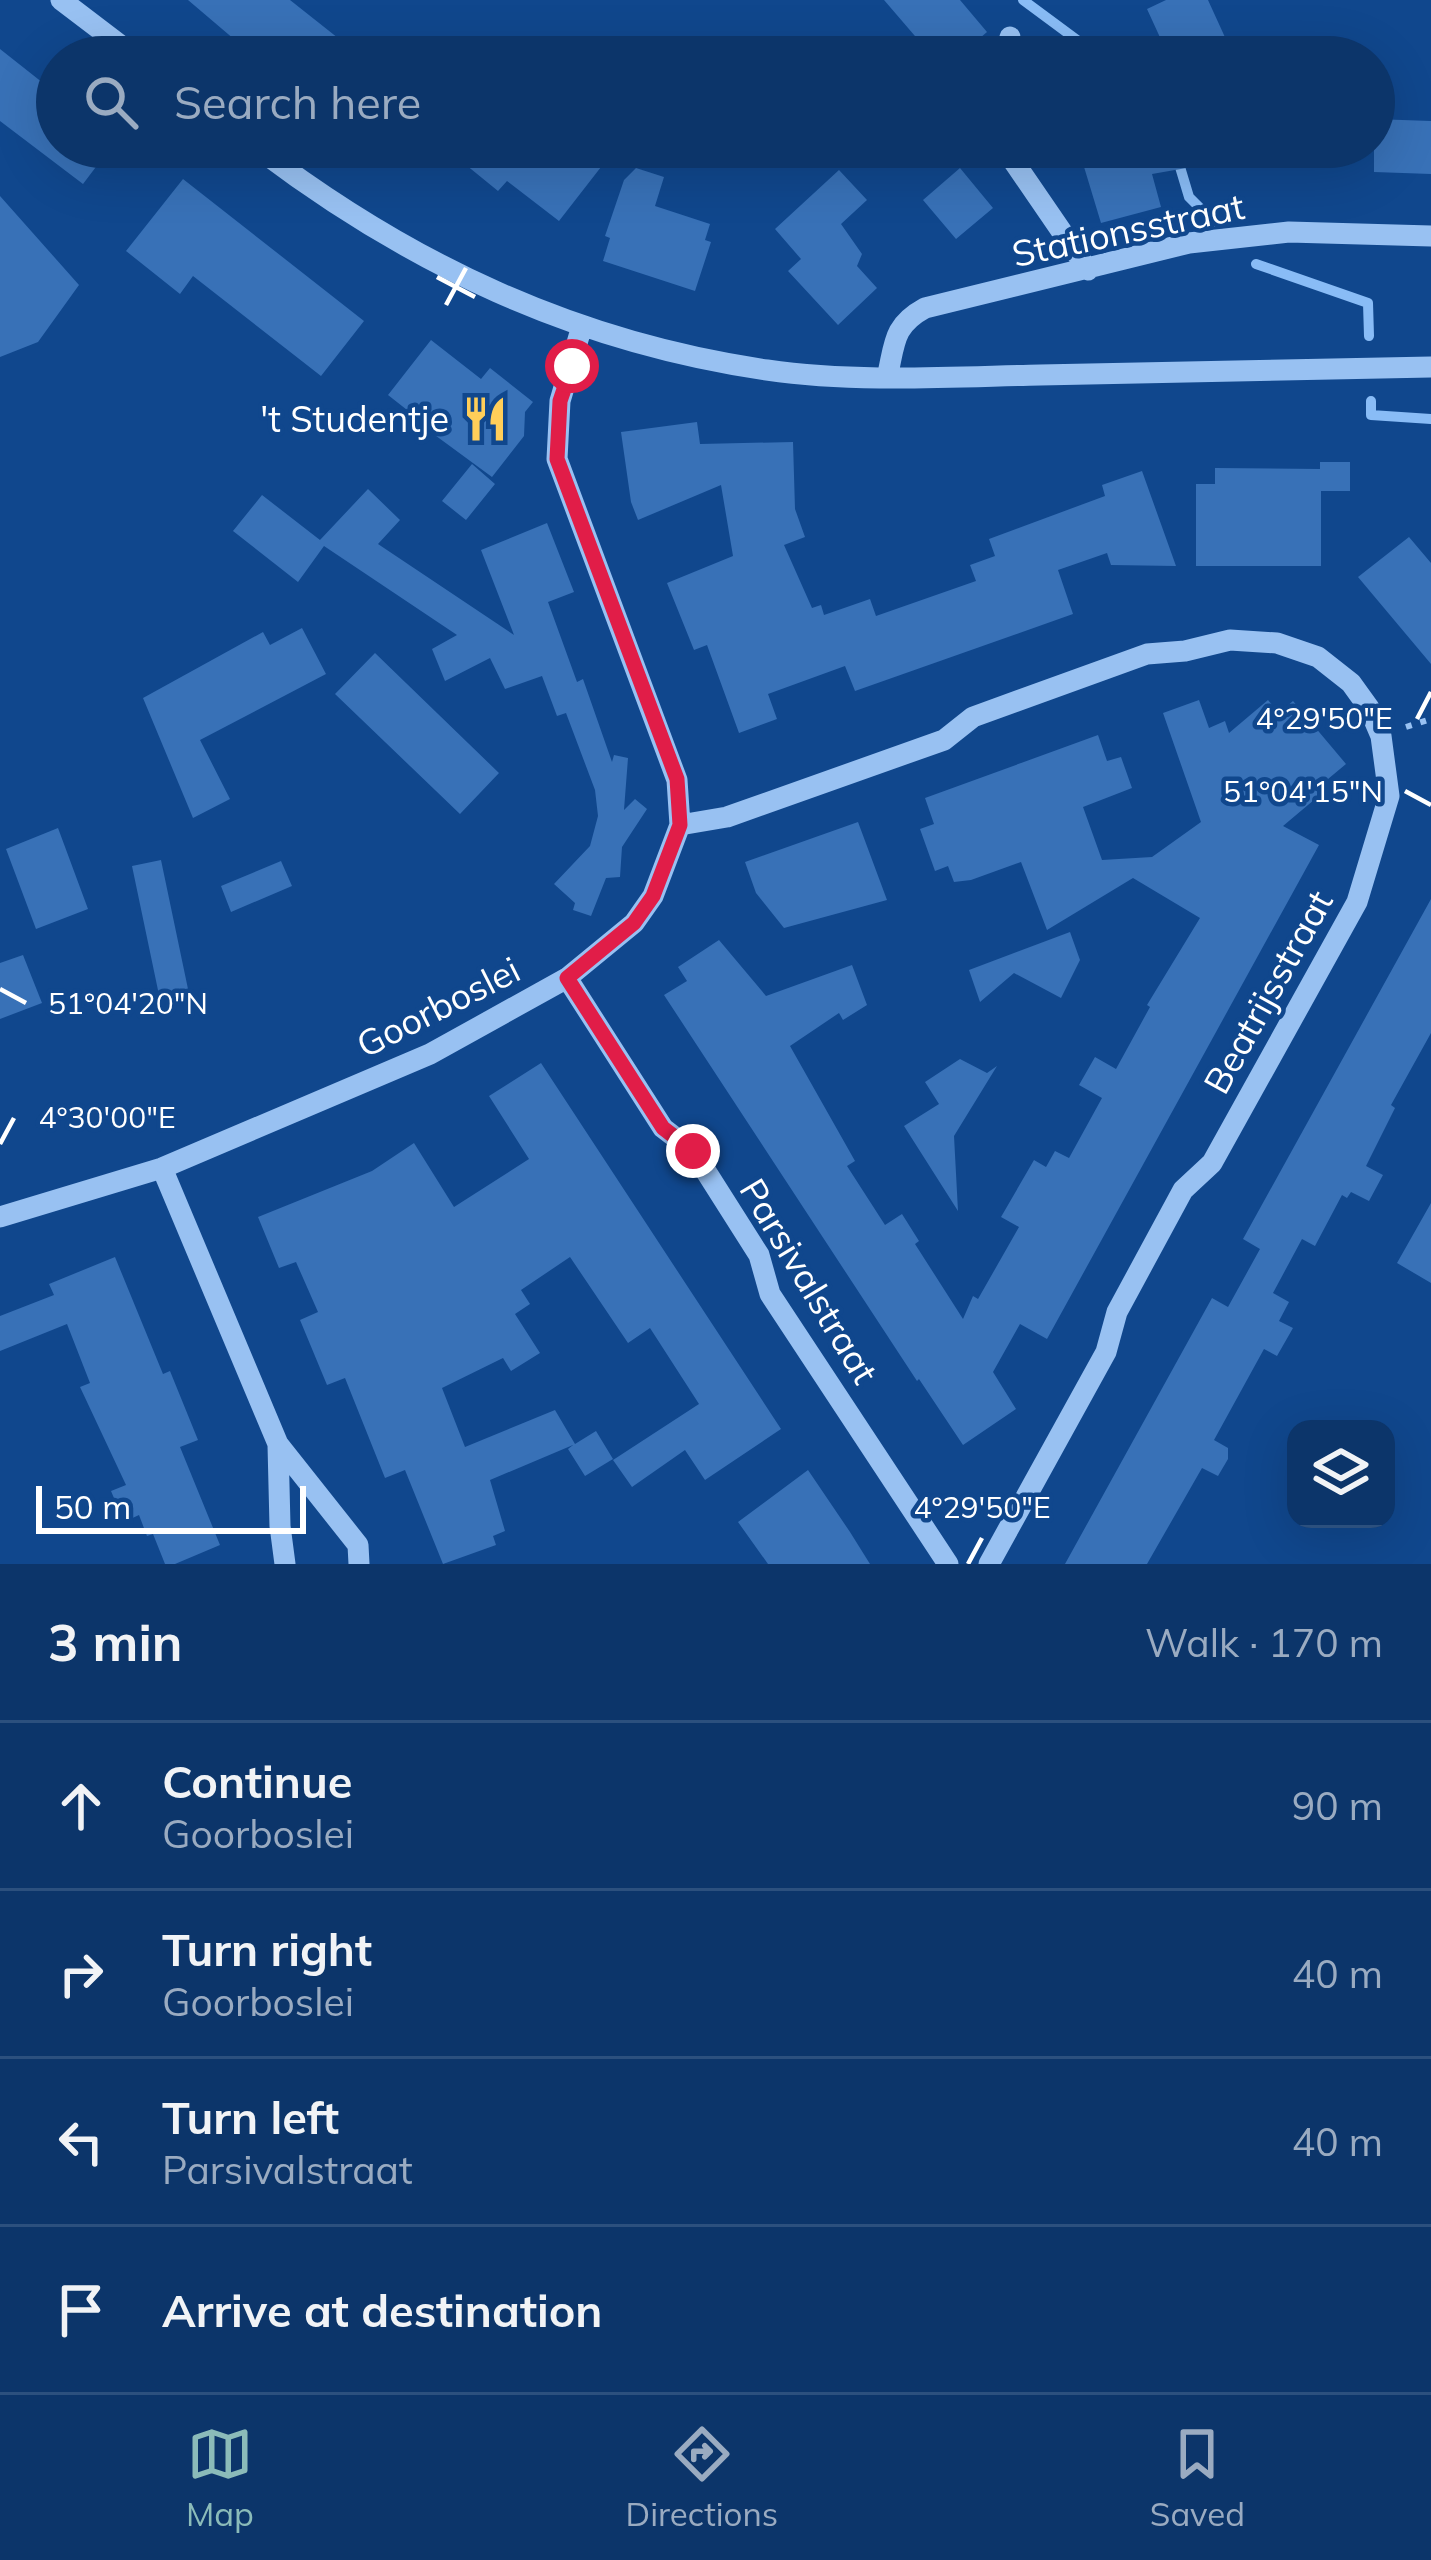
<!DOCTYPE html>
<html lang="en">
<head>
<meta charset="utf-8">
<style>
	body { margin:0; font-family:Mulish,sans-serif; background:#1a4072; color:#f1f3f6 }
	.controls { position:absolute; right:36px; bottom:36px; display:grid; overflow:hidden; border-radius:24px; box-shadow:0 12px 48px #0002 }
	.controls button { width:108px; height:108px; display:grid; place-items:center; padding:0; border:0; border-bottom:3px solid #2c507e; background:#0c356a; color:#f1f3f6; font:60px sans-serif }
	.scale { position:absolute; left:36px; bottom:30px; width:270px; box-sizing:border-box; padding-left:12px; border:6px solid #fff; border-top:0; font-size:33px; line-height:42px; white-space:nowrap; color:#fff; -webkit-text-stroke:9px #10478d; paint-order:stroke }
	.stop { position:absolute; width:36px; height:36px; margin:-27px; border:9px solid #e11d48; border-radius:50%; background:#fff }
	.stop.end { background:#e11d48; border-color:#fff; box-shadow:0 3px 12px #0008 }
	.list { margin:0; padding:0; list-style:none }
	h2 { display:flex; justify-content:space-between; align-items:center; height:156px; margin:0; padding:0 48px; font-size:51px }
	h2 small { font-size:39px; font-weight:400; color:#9aabc1 }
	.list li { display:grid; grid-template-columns:78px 1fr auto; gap:36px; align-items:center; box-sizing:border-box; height:168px; padding:0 48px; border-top:3px solid #2c507e }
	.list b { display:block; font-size:45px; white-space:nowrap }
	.list p { margin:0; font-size:39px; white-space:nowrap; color:#9aabc1 }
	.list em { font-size:39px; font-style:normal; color:#9aabc1 }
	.icon { flex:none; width:66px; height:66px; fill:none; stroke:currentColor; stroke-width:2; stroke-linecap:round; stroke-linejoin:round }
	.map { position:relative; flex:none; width:1431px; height:1564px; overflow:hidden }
	.search { position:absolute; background:#0c356a; box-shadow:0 12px 48px #0002; left:36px; right:36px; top:36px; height:132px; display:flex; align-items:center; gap:30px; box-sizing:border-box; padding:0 42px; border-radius:66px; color:#9aabc1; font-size:45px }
	.sheet { height:828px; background:#0c356a }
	nav { display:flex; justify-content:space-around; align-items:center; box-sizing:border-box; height:168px; border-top:3px solid #2c507e; background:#0c356a; font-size:33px; color:#9aabc1 }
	nav a { display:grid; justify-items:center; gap:6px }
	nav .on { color:#8bbbb9 }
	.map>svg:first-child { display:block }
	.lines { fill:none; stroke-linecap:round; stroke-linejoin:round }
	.stream { stroke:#89bcf6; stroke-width:10 }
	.building { fill:#3871b7 }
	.path { stroke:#98c1f2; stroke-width:6; stroke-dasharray:6 9; stroke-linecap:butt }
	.minor { stroke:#98c1f2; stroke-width:21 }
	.route { stroke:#e11d48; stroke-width:15 }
	.ticks { fill:none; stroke:#fff; stroke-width:4.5 }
	.labels { text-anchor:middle; stroke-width:9; stroke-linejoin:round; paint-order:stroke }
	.street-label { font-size:36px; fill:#fff; stroke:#10478d }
	.poi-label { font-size:36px; fill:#fff; stroke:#10478d; text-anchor:end }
	.ticks-label { font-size:30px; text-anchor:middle; fill:#fff; stroke:#10478d; stroke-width:9; stroke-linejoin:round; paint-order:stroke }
</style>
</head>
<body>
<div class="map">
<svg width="1431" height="1564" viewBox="0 0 1431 1564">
	<rect width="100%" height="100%" fill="#10478d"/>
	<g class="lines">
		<!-- stream -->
		<path class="stream" d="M1023,0L1100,57
			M1174,147L1189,197L1214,222
			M1256,264L1368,303L1369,336
			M1371,401V415L1431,419"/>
	</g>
	<!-- building -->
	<path class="building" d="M188,0H290L362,57H255Z
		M884,0H960L987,32L958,57H933Z
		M1166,0H1208L1234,57H1169L1147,9Z
		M0,49L57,94V147H111L83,184L0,121Z
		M1374,119L1431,121V174L1374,172Z
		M444,147H575L601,167L559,221L507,181L498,191Z
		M1078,147H1219L1221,162L1152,174L1161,207L1101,223Z
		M636,168L664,177L655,206L710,224L705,240L711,242L695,291L603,261L610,238L605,236L624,180Z
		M960,168L993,208L956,239L923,200Z
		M839,170L867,200L841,224L862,254L857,266L877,288L838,325L788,271L801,259L775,229Z
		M183,179L364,321L321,376L193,276L180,294L126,251Z
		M0,196L79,285L38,342L0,357Z
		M431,340L481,379L490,368L533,402L525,412L524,436L492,477L428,430L430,428L388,395Z
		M697,422L700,444L793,442L795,509L805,537L784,545L812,608L821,605L824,615L870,599L876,616L976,581L970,565L995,556L989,539L1105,496L1102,485L1142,471L1176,566L1111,565L1107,553L1058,570L1073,614L855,691L845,666L768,694L777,719L739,733L707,645L694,650L667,583L733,556L721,485L638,520L631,502L621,432Z
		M1320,462H1350V491H1321V566H1196V484H1215V468L1320,469Z
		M472,464L495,484L466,520L442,501Z
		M368,489L400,520L378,544L514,635L481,550L547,523L574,592L548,602L577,682L583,679L612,762L614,755L628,758L624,810L635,799L647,809L622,847L620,877L606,878L591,916L573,910L575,903L554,884L590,846L598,816L595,790L566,713L557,716L542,676L505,689L490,658L445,681L432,649L457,635L324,546L298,582L233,531L262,495L320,540Z
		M1409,537L1431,563V664L1358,577Z
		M302,628L326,674L200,740L230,799L193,818L143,698L263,632L270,645Z
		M375,653L499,773L460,814L335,694Z
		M1199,700L1209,728L1225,721L1229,733L1268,700L1279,713L1293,701L1346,764L1322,784L1327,789L1283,826L1319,845L1047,1339L1020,1324L993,1372L1016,1409L963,1445L919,1379L917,1381L664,995L687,981L678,967L719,940L766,996L852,965L867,1005L843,1020L839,1013L790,1046L855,1161L847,1166L885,1225L902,1214L919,1241L915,1244L963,1319L973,1296L978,1299L1019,1227L1001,1217L1034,1160L1046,1167L1055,1151L1069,1158L1102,1098L1079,1085L1095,1057L1116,1069L1150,1007L1147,1005L1200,918L1133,878L1047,930L1021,862L971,880L954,882L948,866L935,871L920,829L934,824L925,798L1098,735L1107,761L1121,757L1132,788L1083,807L1102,860L1152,857L1201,822L1163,713Z
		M858,822L887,900L784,928L756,893L745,862Z
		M58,828L88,909L36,929L6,849Z
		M161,860L188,989L159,995L132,866Z
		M281,861L292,886L231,912L221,886Z
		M1431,899V1033L1391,1105L1395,1108L1366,1166L1383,1175L1369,1201L1351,1192L1347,1198L1342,1195L1315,1246L1302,1239L1273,1293L1289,1302L1279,1321L1293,1328L1277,1356L1264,1349L1214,1440L1228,1448V1459L1218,1476L1202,1468L1147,1564H1065L1212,1298L1228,1307L1260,1249L1243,1239Z
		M1070,932L1080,960L1061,998L1014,973L980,1002L969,970Z
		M23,955L42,1003L0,1019V963Z
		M960,1059L987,1073L997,1066L954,1136L958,1211L904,1126L939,1104L925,1082Z
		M541,1063L781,1429L705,1480L685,1450L632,1487L613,1460L699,1404L650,1328L628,1343L570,1257L521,1290L530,1304L515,1314L540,1353L511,1371L503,1358L442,1388L465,1447L555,1410L575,1444L596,1431L613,1459L585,1476L568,1449L573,1445L490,1480L505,1531L493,1536L496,1545L443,1564L405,1470L385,1478L345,1378L327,1385L300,1320L318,1312L296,1262L279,1268L258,1217L372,1171L414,1143L454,1207L529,1159L489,1096Z
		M1431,1203V1283L1397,1263Z
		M115,1257L163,1374L170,1371L198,1440L180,1447L220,1545L175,1564H165L153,1534L147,1536L139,1515L124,1522L111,1491L126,1485L80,1387L90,1383L67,1324L0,1351V1316L54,1295L49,1284Z
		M808,1470L850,1532L870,1564H768L738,1522Z"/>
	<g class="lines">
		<!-- path -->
		<path class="path" d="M1406,727L1431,719"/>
		<!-- minor -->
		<path class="minor" d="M61,0L136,57
			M1006,57L1010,37
			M256,147C410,264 574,342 767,370C857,383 949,377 1040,375C1170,372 1301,370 1431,367
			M1020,147L1014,162L1088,270
			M887,378C895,344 892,326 925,308L1189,243L1289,232L1431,236
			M680,825L727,817L944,740L973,717L1147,654L1185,651L1230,640L1277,643L1318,657L1351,683L1369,708L1381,736L1389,796L1357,902L1212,1163L1183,1190L1117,1312L1106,1352L989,1564
			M567,978L663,1128L693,1151L759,1255L770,1294L948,1564
			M162,1168L278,1444L358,1545L359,1564
			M0,1217L162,1168L430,1054L567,978L634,923L653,896L680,825L677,780L557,459L560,401L582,326
			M278,1445L280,1526L285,1564"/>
	</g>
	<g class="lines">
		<!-- route -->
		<path class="route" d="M572,366L560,401L557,459L677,779L680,825L653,896L634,923L567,978L663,1128L693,1151"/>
	</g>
	<!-- ticks -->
	<path class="ticks" d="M437,277L475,297M446,305L466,268M1417,719L1431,692M1405,791L1431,805M0,989L26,1003M0,1144L14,1118M968,1564L982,1538"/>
	<!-- icons -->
	<defs>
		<g id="restaurant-bare" transform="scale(3.6)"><path d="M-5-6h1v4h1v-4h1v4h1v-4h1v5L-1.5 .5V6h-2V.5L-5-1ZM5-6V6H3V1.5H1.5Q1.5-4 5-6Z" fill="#ffce59" stroke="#10478d" stroke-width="2.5" paint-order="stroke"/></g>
	</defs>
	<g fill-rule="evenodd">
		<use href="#restaurant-bare" x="485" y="419"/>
	</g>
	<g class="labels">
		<!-- street labels -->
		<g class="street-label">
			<text transform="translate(1128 230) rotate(-12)" y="13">Stationsstraat</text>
			<text transform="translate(1268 992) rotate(-61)" y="13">Beatrijsstraat</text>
			<text transform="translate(438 1007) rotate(-27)" y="13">Goorboslei</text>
			<text transform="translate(809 1281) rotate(59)" y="13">Parsivalstraat</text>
		</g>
		<!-- poi labels -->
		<g class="poi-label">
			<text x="449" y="432">'t Studentje</text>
		</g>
	</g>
	<g class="ticks-label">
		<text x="1324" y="729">4°29'50"E</text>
		<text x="1303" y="802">51°04'15"N</text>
		<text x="128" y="1014">51°04'20"N</text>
		<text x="107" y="1128">4°30'00"E</text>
		<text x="982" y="1518">4°29'50"E</text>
	</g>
</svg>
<div class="controls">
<button><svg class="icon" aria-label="layers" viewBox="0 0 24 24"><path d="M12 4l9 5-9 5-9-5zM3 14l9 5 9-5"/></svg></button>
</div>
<div class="scale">50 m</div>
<div class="stop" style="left:572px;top:366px"></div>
<div class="stop end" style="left:693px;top:1151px"></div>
<div class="search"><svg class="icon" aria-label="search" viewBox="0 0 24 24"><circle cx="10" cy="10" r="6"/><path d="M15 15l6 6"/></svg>Search here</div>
</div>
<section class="sheet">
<h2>3 min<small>Walk · 170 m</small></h2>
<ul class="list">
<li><svg class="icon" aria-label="ahead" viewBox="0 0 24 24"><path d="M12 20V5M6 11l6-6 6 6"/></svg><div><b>Continue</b><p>Goorboslei</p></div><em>90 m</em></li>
<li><svg class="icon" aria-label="right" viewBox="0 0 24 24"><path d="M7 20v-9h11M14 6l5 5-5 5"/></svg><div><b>Turn right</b><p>Goorboslei</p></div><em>40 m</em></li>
<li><svg class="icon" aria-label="left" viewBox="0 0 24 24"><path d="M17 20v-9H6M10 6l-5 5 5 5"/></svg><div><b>Turn left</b><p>Parsivalstraat</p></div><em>40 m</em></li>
<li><svg class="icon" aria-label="arrive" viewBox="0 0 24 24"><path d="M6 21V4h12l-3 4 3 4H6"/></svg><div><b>Arrive at destination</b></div></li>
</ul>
</section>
<nav>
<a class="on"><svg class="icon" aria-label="map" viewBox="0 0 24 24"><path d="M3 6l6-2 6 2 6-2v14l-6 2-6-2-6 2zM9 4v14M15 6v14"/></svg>Map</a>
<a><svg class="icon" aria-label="directions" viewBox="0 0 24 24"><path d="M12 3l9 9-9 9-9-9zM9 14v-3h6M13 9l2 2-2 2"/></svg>Directions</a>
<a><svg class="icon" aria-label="saved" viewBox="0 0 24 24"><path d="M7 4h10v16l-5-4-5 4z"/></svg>Saved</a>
</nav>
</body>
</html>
